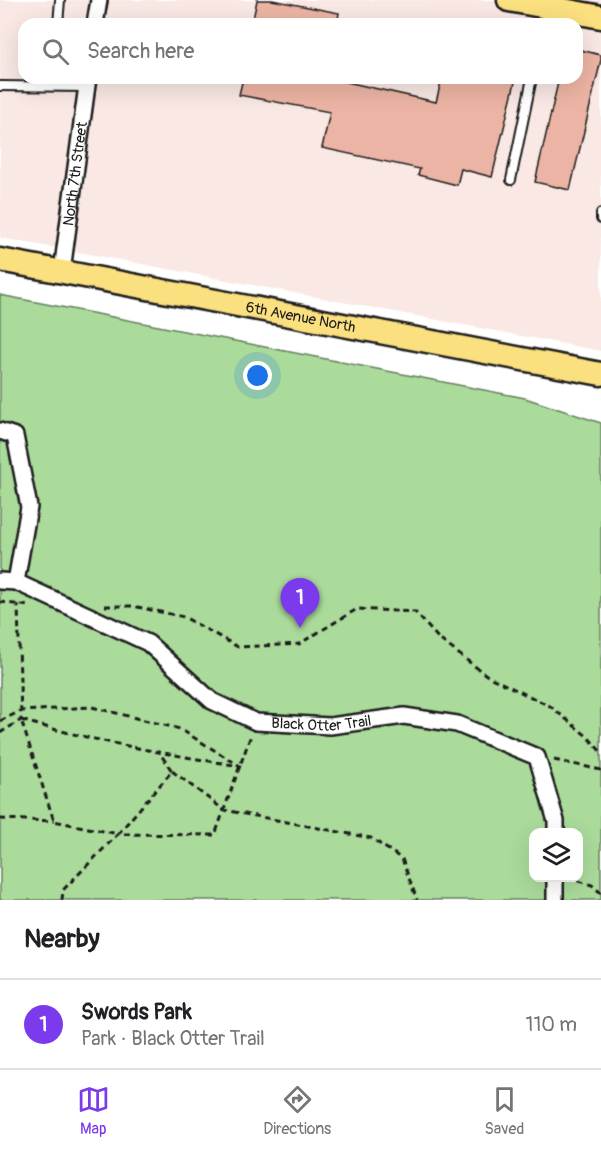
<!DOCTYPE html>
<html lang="en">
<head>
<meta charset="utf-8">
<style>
	body { margin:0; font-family:Pangolin,sans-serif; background:#f2f2f2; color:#202124 }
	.controls { position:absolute; right:18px; bottom:18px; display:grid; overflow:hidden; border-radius:12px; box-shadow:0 6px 24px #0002 }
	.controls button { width:54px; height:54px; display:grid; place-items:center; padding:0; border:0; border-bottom:2px solid #e0e0e0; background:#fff; color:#202124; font:30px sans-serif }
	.you { position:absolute; left:258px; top:376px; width:21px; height:21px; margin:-15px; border:4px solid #fff; border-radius:50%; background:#1a73e8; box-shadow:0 0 0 9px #1a73e833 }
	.badge { display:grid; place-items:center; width:39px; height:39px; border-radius:50%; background:#7c3aed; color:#fff; font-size:20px; font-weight:700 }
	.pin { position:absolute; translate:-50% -50px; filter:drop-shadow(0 2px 3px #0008) }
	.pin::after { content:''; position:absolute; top:32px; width:21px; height:18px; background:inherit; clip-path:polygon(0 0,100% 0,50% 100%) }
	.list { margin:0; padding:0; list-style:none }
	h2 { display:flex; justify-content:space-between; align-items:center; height:78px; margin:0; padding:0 24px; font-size:26px }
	h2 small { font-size:20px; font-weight:400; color:#757577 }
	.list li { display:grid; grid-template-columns:39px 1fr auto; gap:18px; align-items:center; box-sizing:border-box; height:90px; padding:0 24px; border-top:2px solid #e0e0e0 }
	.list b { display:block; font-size:22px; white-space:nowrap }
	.list p { margin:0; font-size:20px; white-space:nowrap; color:#757577 }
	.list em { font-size:20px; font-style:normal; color:#757577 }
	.icon { flex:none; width:33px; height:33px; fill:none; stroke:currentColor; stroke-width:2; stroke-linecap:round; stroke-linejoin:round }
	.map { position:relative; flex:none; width:601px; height:900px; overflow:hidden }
	.search { position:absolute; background:#fff; box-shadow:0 6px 24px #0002; left:18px; right:18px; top:18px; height:66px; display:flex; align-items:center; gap:15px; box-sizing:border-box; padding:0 21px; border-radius:18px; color:#757577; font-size:22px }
	.sheet { height:168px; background:#fff }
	nav { display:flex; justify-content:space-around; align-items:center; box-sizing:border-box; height:84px; border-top:2px solid #e0e0e0; background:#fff; font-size:16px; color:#757577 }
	nav a { display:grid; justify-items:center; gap:3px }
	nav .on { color:#7c3aed }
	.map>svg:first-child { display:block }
	.built { fill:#f9e8e4; fill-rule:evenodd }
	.green { fill:#aadb9b; stroke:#637c5c; stroke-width:1.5; fill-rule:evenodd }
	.building { fill:#ecb4a4; stroke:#1c1c1c; stroke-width:1.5 }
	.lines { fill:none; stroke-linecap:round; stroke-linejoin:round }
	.lane-casing { stroke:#1c1c1c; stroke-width:12 }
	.street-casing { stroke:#1c1c1c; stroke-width:20 }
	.primary-casing { stroke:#1c1c1c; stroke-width:27 }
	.path { stroke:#1c1c1c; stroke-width:3; stroke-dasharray:6 4.5; stroke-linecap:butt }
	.lane { stroke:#fff; stroke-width:8 }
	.street { stroke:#fff; stroke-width:15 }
	.primary { stroke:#fbe080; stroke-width:22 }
	.labels { text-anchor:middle; stroke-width:5; stroke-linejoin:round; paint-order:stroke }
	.street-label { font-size:15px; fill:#1c1c1c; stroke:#fff }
</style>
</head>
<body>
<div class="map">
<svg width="601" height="900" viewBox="0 0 601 900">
	<rect width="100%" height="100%" fill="#fff"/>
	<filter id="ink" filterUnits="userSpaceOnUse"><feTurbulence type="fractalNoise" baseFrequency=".0167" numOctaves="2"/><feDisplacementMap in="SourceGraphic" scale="12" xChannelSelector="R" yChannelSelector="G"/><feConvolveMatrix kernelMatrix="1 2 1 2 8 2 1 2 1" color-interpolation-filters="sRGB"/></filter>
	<g filter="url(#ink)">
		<!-- built -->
		<path class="built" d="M0,0H601V351L84,253L0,238ZM24,24H577V78H24Z"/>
		<!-- green -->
		<path class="green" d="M0,295L525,398L601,423V900H0ZM534,832H578V878H534Z"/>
		<!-- building -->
		<path class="building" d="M257,0H272L339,13L337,24H252Z
			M577,49L601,55V60L570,190L535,182L559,78H577Z
			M243,78H329L436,102L442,78H516L492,177L461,169L457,185L418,175L420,169L322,148L330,112L239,95Z"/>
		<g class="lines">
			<!-- lane casing -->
			<g class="lane-casing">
				<path id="lane" d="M58,24L60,0
					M544,24L547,8
					M0,86L87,87
					M511,180L532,78
					M601,213V219"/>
			</g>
			<!-- street casing -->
			<g class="street-casing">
				<g id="street">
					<path d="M95,24L99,0"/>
					<path id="s1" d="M62,271L88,78"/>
					<path d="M0,431L15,436L29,507L16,582"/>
					<path id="s2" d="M0,581L16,582L148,643L212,701L256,722L330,726L404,716L457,724L537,757L556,821V832"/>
					<path d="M555,878V900"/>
				</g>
			</g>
			<!-- primary casing -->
			<g class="primary-casing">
				<g id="primary">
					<path d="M509,0L601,17"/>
					<path id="s3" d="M0,260L601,374"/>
				</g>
			</g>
			<!-- path -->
			<path class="path" d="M0,602L29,606
				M105,606H133L184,617L238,647L299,644L357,609L415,612L439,639L489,677L550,706L588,737L601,752
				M0,721L21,711L92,707L180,729L240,766C166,754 92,741 21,720L54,821L118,834L172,771L159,752
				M0,733L21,720L18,604
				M554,760L601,770
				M172,771L224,810L371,838L402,859L417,900
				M0,819L54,821
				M568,878L592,885L601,893
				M62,900L63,890L118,834L215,835L251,735"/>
			<!-- lane -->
			<use href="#lane" class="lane"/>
			<!-- street -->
			<use href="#street" class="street"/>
			<!-- primary -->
			<use href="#primary" class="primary"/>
		</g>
	</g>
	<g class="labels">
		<!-- street labels -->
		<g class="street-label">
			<text dy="5" stroke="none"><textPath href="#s1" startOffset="98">North 7th Street</textPath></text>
			<text dy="5" stroke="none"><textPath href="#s3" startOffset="306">6th Avenue North</textPath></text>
			<text dy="5" stroke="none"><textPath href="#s2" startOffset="362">Black Otter Trail</textPath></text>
		</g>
	</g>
</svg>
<div class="controls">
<button><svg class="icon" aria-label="layers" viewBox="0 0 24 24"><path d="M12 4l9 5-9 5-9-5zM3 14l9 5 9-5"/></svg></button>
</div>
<div class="you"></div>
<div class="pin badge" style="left:300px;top:628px">1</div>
<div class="search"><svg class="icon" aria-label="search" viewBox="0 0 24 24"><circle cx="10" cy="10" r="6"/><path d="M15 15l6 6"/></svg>Search here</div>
</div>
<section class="sheet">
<h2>Nearby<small></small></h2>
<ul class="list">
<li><span class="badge">1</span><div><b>Swords Park</b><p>Park · Black Otter Trail</p></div><em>110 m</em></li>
</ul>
</section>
<nav>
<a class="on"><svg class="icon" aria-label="map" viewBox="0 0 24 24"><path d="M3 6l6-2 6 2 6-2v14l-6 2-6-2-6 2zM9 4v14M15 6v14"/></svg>Map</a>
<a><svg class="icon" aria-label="directions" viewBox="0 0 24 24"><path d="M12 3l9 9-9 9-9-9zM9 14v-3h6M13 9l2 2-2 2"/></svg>Directions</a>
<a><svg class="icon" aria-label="saved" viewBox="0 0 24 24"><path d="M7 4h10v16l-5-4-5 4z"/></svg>Saved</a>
</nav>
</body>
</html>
